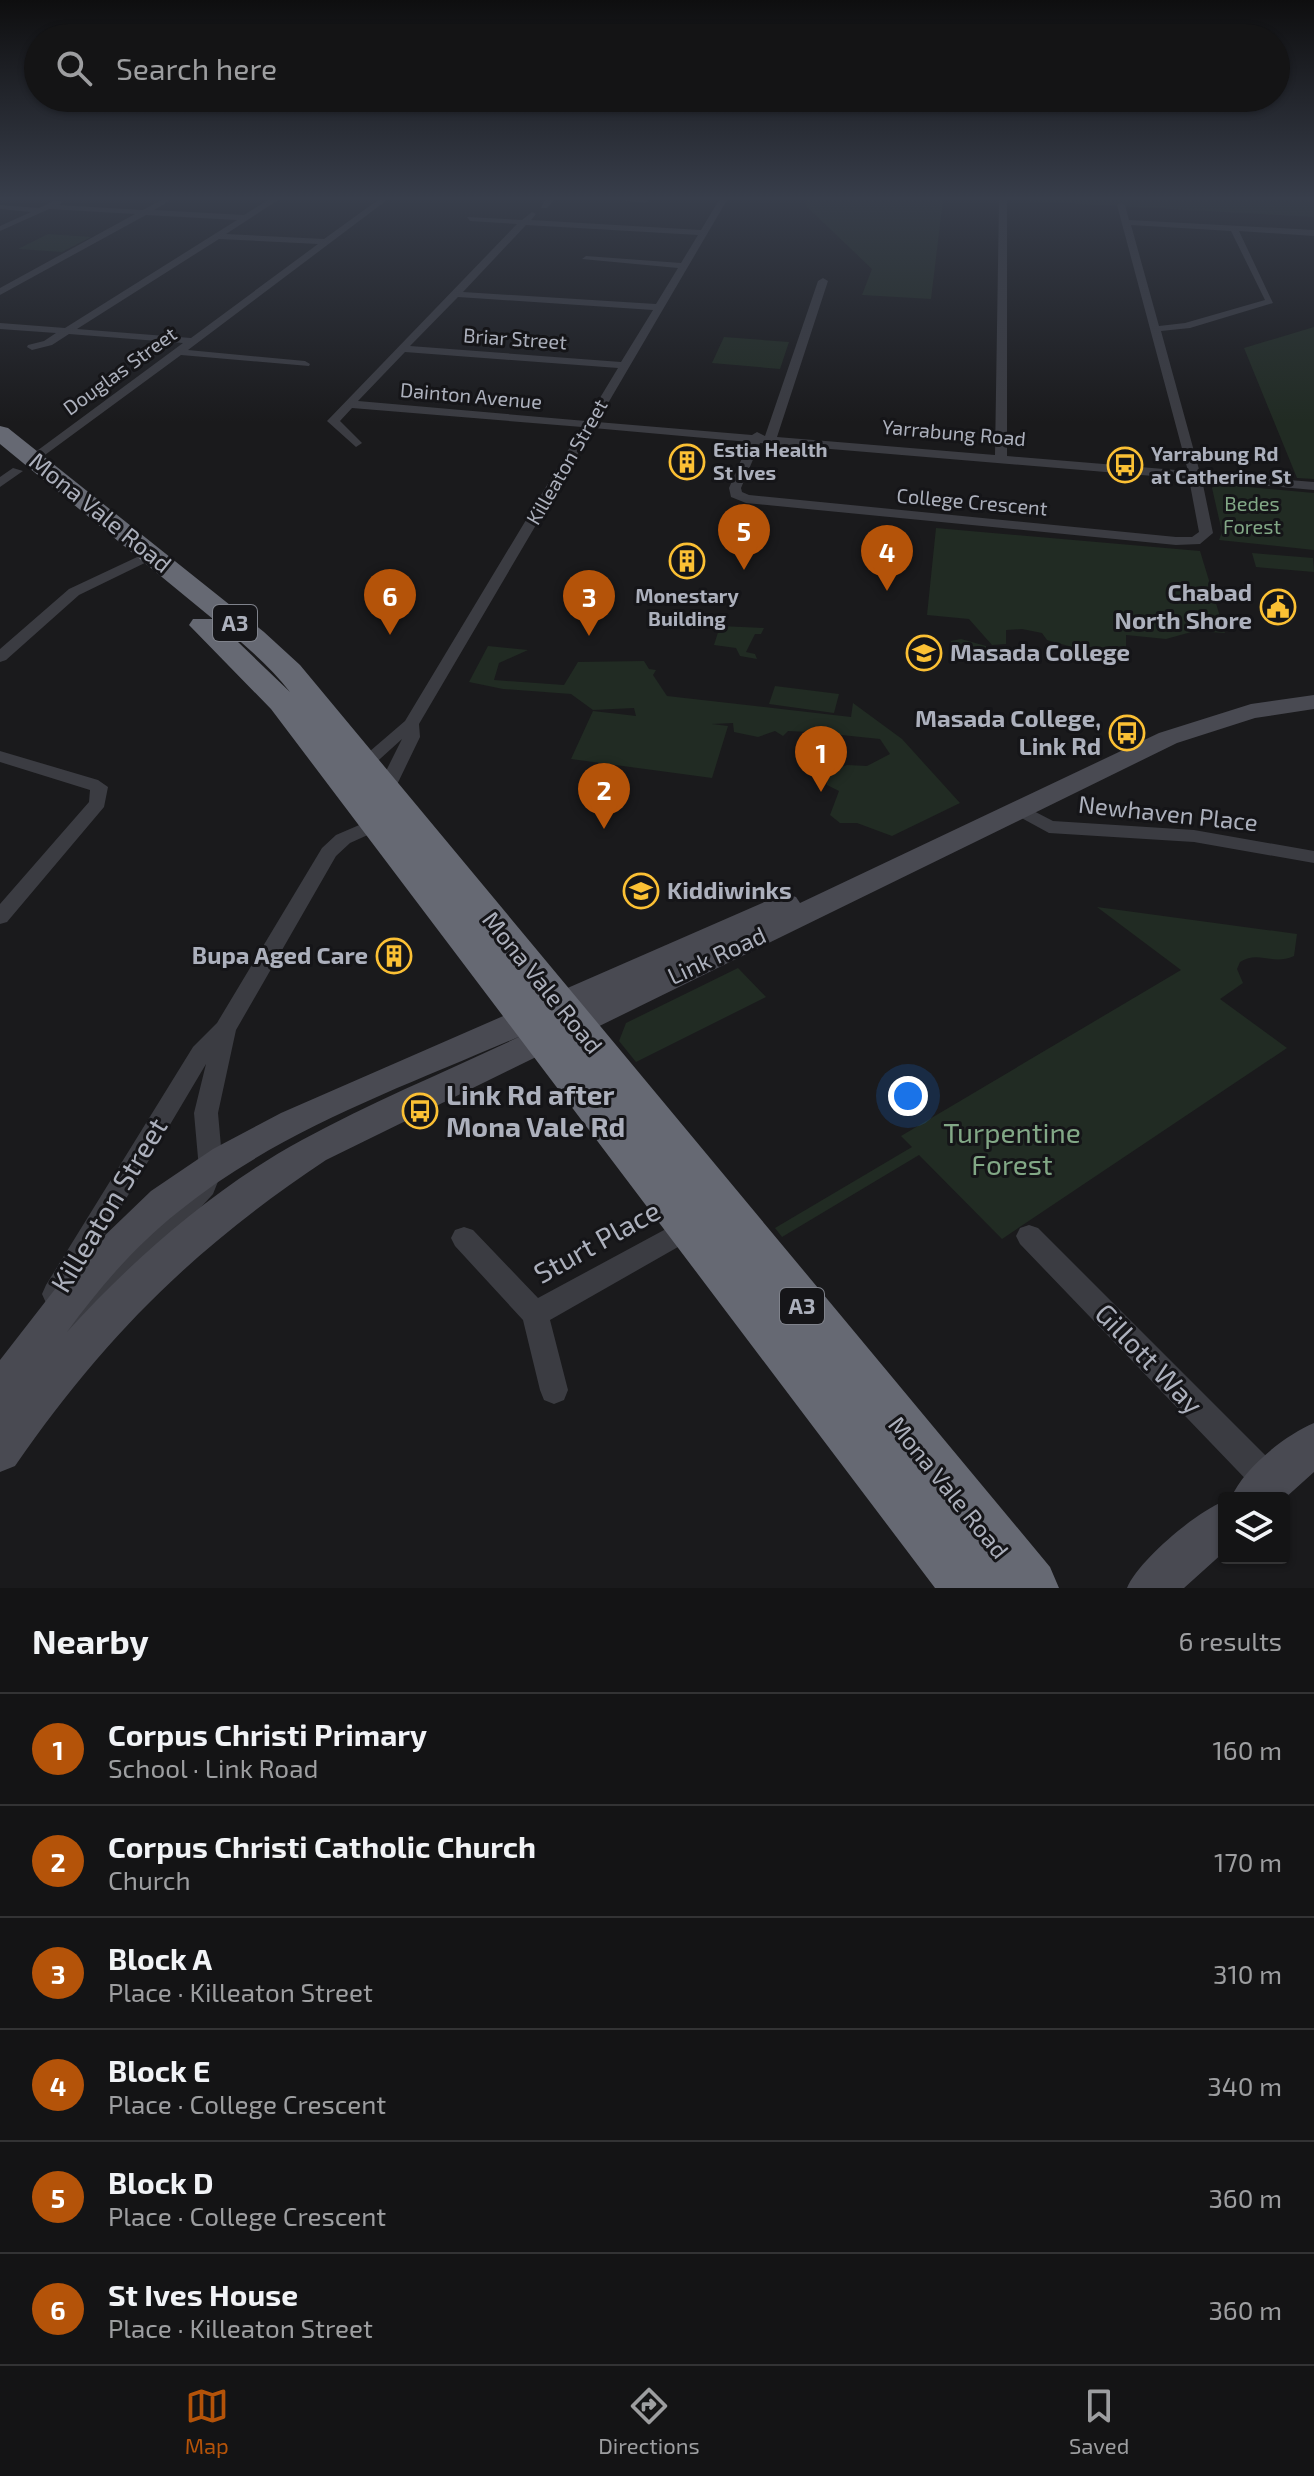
<!DOCTYPE html>
<html lang="en">
<head>
<meta charset="utf-8">
<style>
	body { margin:0; font-family:"Exo 2",sans-serif; background:#212122; color:#f1f3f6 }
	.controls { position:absolute; right:24px; bottom:24px; display:grid; overflow:hidden; border-radius:8px; box-shadow:0 2px 6px #0004 }
	.controls button { width:72px; height:72px; display:grid; place-items:center; padding:0; border:0; border-bottom:2px solid #333334; background:#141415; color:#f1f3f6; font:40px sans-serif }
	.you { position:absolute; left:908px; top:1096px; width:28px; height:28px; margin:-20px; border:6px solid #fff; border-radius:50%; background:#1a73e8; box-shadow:0 0 0 12px #1a73e833 }
	.badge { display:grid; place-items:center; width:52px; height:52px; border-radius:50%; background:#b45309; color:#fff; font-size:26px; font-weight:700 }
	.pin { position:absolute; translate:-50% -66px; filter:drop-shadow(0 2px 4px #0008) }
	.pin::after { content:''; position:absolute; top:42px; width:28px; height:24px; background:inherit; clip-path:polygon(0 0,100% 0,50% 100%) }
	.list { margin:0; padding:0; list-style:none }
	h2 { display:flex; justify-content:space-between; align-items:center; height:104px; margin:0; padding:0 32px; font-size:34px }
	h2 small { font-size:26px; font-weight:400; color:#9d9ea0 }
	.list li { display:grid; grid-template-columns:52px 1fr auto; gap:24px; align-items:center; box-sizing:border-box; height:112px; padding:0 32px; border-top:2px solid #333334 }
	.list b { display:block; font-size:30px; white-space:nowrap }
	.list p { margin:0; font-size:26px; white-space:nowrap; color:#9d9ea0 }
	.list em { font-size:26px; font-style:normal; color:#9d9ea0 }
	.icon { flex:none; width:44px; height:44px; fill:none; stroke:currentColor; stroke-width:2; stroke-linecap:round; stroke-linejoin:round }
	.map { position:relative; flex:none; width:1314px; height:1588px; overflow:hidden }
	.search { position:absolute; background:#141415; box-shadow:0 2px 6px #0004; left:24px; right:24px; top:24px; height:88px; display:flex; align-items:center; gap:20px; box-sizing:border-box; padding:0 28px; border-radius:44px; color:#9d9ea0; font-size:30px }
	.sheet { height:776px; background:#141415 }
	nav { display:flex; justify-content:space-around; align-items:center; box-sizing:border-box; height:112px; border-top:2px solid #333334; background:#141415; font-size:22px; color:#9d9ea0 }
	nav a { display:grid; justify-items:center; gap:4px }
	nav .on { color:#b45309 }
	.map>svg:first-child { display:block }
	.green { fill:#212b23 }
	.lines { fill:none; stroke-linecap:round; stroke-linejoin:round }
	.street { fill:#3b3c42; fill-rule:evenodd }
	.secondary { fill:#494a52; fill-rule:evenodd }
	.highway { fill:#666973; fill-rule:evenodd }
	.labels { text-anchor:middle; stroke-width:6; stroke-linejoin:round; paint-order:stroke }
	.far-street-label { font-size:20px; fill:#acb0bc; stroke:#151518 }
	.far-poi-label { font-size:20px; font-weight:bold; fill:#acb0bc; stroke:#151518; text-anchor:start }
	.far-park-label { font-size:20px; fill:#82a886; stroke:#151518 }
	.shield { fill:#151518; stroke:#7f828b; stroke-width:2 }
	.shield-label { font-size:22px; font-weight:bold; fill:#acb0bc }
	.street-label { font-size:24px; fill:#acb0bc; stroke:#151518 }
	.poi-label { font-size:24px; font-weight:bold; fill:#acb0bc; stroke:#151518; text-anchor:end }
	.near-poi-label { font-size:28px; font-weight:bold; fill:#acb0bc; stroke:#151518; text-anchor:start }
	.near-park-label { font-size:28px; fill:#82a886; stroke:#151518 }
	.near-street-label { font-size:28px; fill:#acb0bc; stroke:#151518 }
</style>
</head>
<body>
<div class="map">
<svg width="1314" height="1588" viewBox="0 0 1314 1588">
	<rect width="100%" height="100%" fill="#1a1a1c"/>
	<!-- green -->
	<path class="green" d="M806,200H943L931,299L862,295L872,269L807,207Z
		M1010,200H1314V217Z
		M48,234L91,237L62,252L18,249Z
		M1314,327V479L1297,478L1244,348Z
		M724,337L789,342L780,369L712,363Z
		M1216,484L1314,493V550L1219,540L1222,532L1212,488Z
		M936,528L1200,551L1225,633L1195,631L1166,639L1126,635V648L1072,647L1047,640L1042,633L1022,629L1006,630V644L992,645L969,619L927,615Z
		M1252,553L1313,558L1314,572L1256,567Z
		M720,626L764,628L761,634H755L746,652L755,654L757,659L740,656L736,648L714,645Z
		M961,639L986,646L987,657L969,662L949,656L951,641Z
		M488,646L528,650L499,663L494,680L564,685L578,662L644,661L649,669L656,670L653,675L667,696L851,717L853,703L902,739L960,803L892,836L857,823H840L830,815L839,791L827,785V773L847,765L867,766L890,754L880,739L822,733L819,740L807,738L809,732L788,731L783,736L775,731L758,737L734,732L733,723L712,724L728,726L712,778L571,759L593,711L636,716L634,708L593,710L571,694L503,689L469,682Z
		M775,686L839,694L834,713L769,704Z
		M1097,907L1297,934L1294,956C1272,966 1259,950 1240,962L1237,969L1243,983L1220,999L1287,1048L1002,1239L919,1155L782,1237L775,1228L912,1147L901,1136L1181,970Z
		M738,968L766,997L636,1062L619,1041L626,1023Z"/>
	<g class="lines">
		<!-- street -->
		<path class="street" d="M56,200L63,202L58,205L143,210L161,200H171L154,210L244,215L268,200H278L226,234L324,239L378,200H387L188,350L305,361L310,364L309,366L181,355L34,463L30,462V456L183,343L69,334L52,345L32,350L27,347L28,345L44,341L56,333L0,329V323L65,328L237,220L146,215L0,295V288L135,214L49,209L0,231V226L31,212L0,209V205L39,208ZM219,239L318,244L191,338L77,329Z
			M545,200H554L547,208H541Z
			M621,200H648L649,201L645,203Z
			M719,200H727L597,422L752,435L757,432L765,436L818,281L823,278L828,281L777,437L995,455L999,200H1007V456L1188,471L1117,205L1121,203L1125,205L1129,220L1314,230V236L1239,231L1273,303L1190,328L1161,331L1200,473L1314,482V490L1202,480L1213,533L1200,544L1176,545L746,503L731,497L729,488L749,442L593,428L419,724L420,737L391,797L388,801H376L373,797L402,739L370,768H358L355,764L405,721L582,427L352,408L340,421L362,443L356,447L327,421L517,224L470,221L467,217L522,220L532,212L536,214L531,220L701,230ZM526,225L698,235L681,263L586,256L582,259L678,268L656,304L463,292ZM1131,225L1231,231L1265,300L1185,323L1159,326ZM458,297L653,310L621,362L410,346ZM405,352L618,368L586,421L358,401ZM760,443L1189,479L1199,532L1192,537H1176L749,495L742,492L741,488Z
			M13,468L23,471L0,487V477Z
			M150,551L155,552V558L79,595L6,660L0,662V649L69,589Z
			M0,751L98,780L108,787L104,807L7,922L0,924V904L89,802L90,790L0,762Z
			M1020,804L1053,821L1194,830L1314,851V863L1194,842L1049,833L1014,814L1011,810L1014,806Z
			M385,814L394,820L392,824L350,843L336,856L236,1030L218,1113L223,1169L213,1194L65,1356L55,1360L45,1356L41,1347L45,1338L194,1181L199,1169L194,1113L206,1064L64,1303L55,1306L46,1303L42,1294L46,1285L193,1047L217,1023L322,848L336,835Z
			M690,1216L699,1219L703,1227L699,1235L550,1320L568,1390L564,1400L554,1404L544,1400L540,1390L523,1320L455,1246L451,1238L455,1230L464,1227L473,1230L538,1298Z
			M1029,1225L1038,1228L1281,1471L1285,1482L1281,1493L1270,1497L1259,1493L1020,1244L1016,1236L1020,1228Z"/>
		<!-- secondary -->
		<path class="secondary" d="M1314,695V709L1255,718L1177,743L326,1160C194,1248 105,1336 15,1466L0,1472V1360L73,1266L151,1191L213,1149L281,1113L776,897L786,894L796,897L800,903L1159,733L1251,704ZM523,1035C450,1070 373,1101 302,1140C214,1188 134,1258 67,1332C99,1288 135,1246 178,1212C278,1130 406,1086 523,1035Z
			M1314,1423V1472L1284,1499L1231,1498C1243,1469 1285,1435 1314,1423Z
			M1224,1501V1552L1184,1588H1127C1139,1560 1195,1513 1224,1501Z"/>
		<!-- highway -->
		<path class="highway" d="M0,426L8,428L264,632L300,665L1050,1567L1059,1588H935L271,709L189,625L193,619H213L0,444ZM214,619C241,642 268,664 290,692Z"/>
	</g>
	<!-- sky -->
	<linearGradient id="sky" x2="0" y2="1"><stop stop-color="#0e0e0f"/><stop offset="0.47" stop-color="#383e4b"/><stop offset="1" stop-color="#383e4b" stop-opacity="0"/></linearGradient>
	<rect width="1314" height="422" fill="url(#sky)"/>
	<!-- icons -->
	<defs>
		<g id="building-ring" transform="scale(1.8)"><circle r="9.5" fill="#151518" stroke="#fbc034" stroke-width="1.5"/><path d="M-4-6H4V6H1V3H-1V6H-4ZM-2.5-4.3h1.7v1.8h-1.7ZM.8-4.3h1.7v1.8H.8ZM-2.5-1h1.7V.8h-1.7ZM.8-1h1.7V.8H.8Z" fill="#fbc034"/></g>
		<g id="bus-ring" transform="scale(1.8)"><circle r="9.5" fill="#151518" stroke="#fbc034" stroke-width="1.5"/><path d="M-5-6H5V4H4V6H2V4H-2V6H-4V4H-5ZM-3.5-4V0h7V-4ZM-3.5 1.2v1.5H-2V1.2ZM2 1.2v1.5H3.5V1.2Z" fill="#fbc034"/></g>
		<g id="civic-ring" transform="scale(1.8)"><circle r="9.5" fill="#151518" stroke="#fbc034" stroke-width="1.5"/><path d="M-.6-6.5H3V-4.5H.6V-3L4-1V1h2V6H-6V1h2V-1L-.6-3ZM-1.2 2.5V6h2.4V2.5Z" fill="#fbc034"/></g>
		<g id="school-ring" transform="scale(1.8)"><circle r="9.5" fill="#151518" stroke="#fbc034" stroke-width="1.5"/><path d="M0-5L7-2L0 1L-7-2ZM-4 1L0 2.5L4 1V4Q0 6-4 4Z" fill="#fbc034"/></g>
	</defs>
	<g fill-rule="evenodd">
		<use href="#building-ring" x="687" y="462"/>
		<use href="#bus-ring" x="1125" y="465"/>
		<use href="#building-ring" x="687" y="561"/>
		<use href="#civic-ring" x="1278" y="607"/>
		<use href="#school-ring" x="924" y="653"/>
		<use href="#bus-ring" x="1127" y="733"/>
		<use href="#school-ring" x="641" y="891"/>
		<use href="#building-ring" x="394" y="956"/>
		<use href="#bus-ring" x="420" y="1111"/>
	</g>
	<g class="labels">
		<!-- far-street labels -->
		<g class="far-street-label">
			<text transform="translate(515 339) rotate(4)" y="7">Briar Street</text>
			<text transform="translate(120 371) rotate(-36)" y="7">Douglas Street</text>
			<text transform="translate(471 396) rotate(5)" y="7">Dainton Avenue</text>
			<text transform="translate(954 433) rotate(5)" y="7">Yarrabung Road</text>
			<text transform="translate(567 462) rotate(-60)" y="7">Killeaton Street</text>
			<text transform="translate(972 502) rotate(5)" y="7">College Crescent</text>
		</g>
		<!-- far-poi labels -->
		<g class="far-poi-label">
			<text x="713" y="457">Estia Health<tspan x="713" dy="23">St Ives</tspan></text>
			<text x="1151" y="461">Yarrabung Rd<tspan x="1151" dy="23">at Catherine St</tspan></text>
			<text x="687" y="603" text-anchor="middle">Monestary<tspan x="687" dy="23">Building</tspan></text>
		</g>
		<!-- far-park labels -->
		<g class="far-park-label">
			<text x="1252" y="511">Bedes<tspan x="1252" dy="23">Forest</tspan></text>
		</g>
		<!-- shield labels -->
		<g class="shield">
			<rect x="213" y="605" width="44" height="36" rx="6"/>
			<rect x="780" y="1288" width="44" height="36" rx="6"/>
		</g>
		<g class="shield-label">
			<text x="235" y="631">A3</text>
			<text x="802" y="1314">A3</text>
		</g>
		<!-- street labels -->
		<g class="street-label">
			<text transform="translate(100 513) rotate(39)" y="8">Mona Vale Road</text>
			<text transform="translate(1168 814) rotate(6)" y="8">Newhaven Place</text>
			<text transform="translate(717 956) rotate(-25)" y="8">Link Road</text>
			<text transform="translate(542 983) rotate(51)" y="8">Mona Vale Road</text>
			<text transform="translate(948 1488) rotate(51)" y="8">Mona Vale Road</text>
		</g>
		<!-- poi labels -->
		<g class="poi-label">
			<text x="1252" y="601">Chabad<tspan x="1252" dy="28">North Shore</tspan></text>
			<text x="950" y="661" text-anchor="start">Masada College</text>
			<text x="1101" y="727">Masada College,<tspan x="1101" dy="28">Link Rd</tspan></text>
			<text x="667" y="899" text-anchor="start">Kiddiwinks</text>
			<text x="368" y="964">Bupa Aged Care</text>
		</g>
		<!-- near-poi labels -->
		<g class="near-poi-label">
			<text x="446" y="1105">Link Rd after<tspan x="446" dy="32">Mona Vale Rd</tspan></text>
		</g>
		<!-- near-park labels -->
		<g class="near-park-label">
			<text x="1012" y="1143">Turpentine<tspan x="1012" dy="32">Forest</tspan></text>
		</g>
		<!-- near-street labels -->
		<g class="near-street-label">
			<text transform="translate(109 1205) rotate(-59)" y="10">Killeaton Street</text>
			<text transform="translate(597 1242) rotate(-29)" y="10">Sturt Place</text>
			<text transform="translate(1149 1359) rotate(46)" y="10">Gillott Way</text>
		</g>
	</g>
</svg>
<div class="controls">
<button><svg class="icon" aria-label="layers" viewBox="0 0 24 24"><path d="M12 4l9 5-9 5-9-5zM3 14l9 5 9-5"/></svg></button>
</div>
<div class="you"></div>
<div class="pin badge" style="left:821px;top:792px">1</div>
<div class="pin badge" style="left:604px;top:829px">2</div>
<div class="pin badge" style="left:589px;top:636px">3</div>
<div class="pin badge" style="left:887px;top:591px">4</div>
<div class="pin badge" style="left:744px;top:570px">5</div>
<div class="pin badge" style="left:390px;top:635px">6</div>
<div class="search"><svg class="icon" aria-label="search" viewBox="0 0 24 24"><circle cx="10" cy="10" r="6"/><path d="M15 15l6 6"/></svg>Search here</div>
</div>
<section class="sheet">
<h2>Nearby<small>6 results</small></h2>
<ul class="list">
<li><span class="badge">1</span><div><b>Corpus Christi Primary</b><p>School · Link Road</p></div><em>160 m</em></li>
<li><span class="badge">2</span><div><b>Corpus Christi Catholic Church</b><p>Church</p></div><em>170 m</em></li>
<li><span class="badge">3</span><div><b>Block A</b><p>Place · Killeaton Street</p></div><em>310 m</em></li>
<li><span class="badge">4</span><div><b>Block E</b><p>Place · College Crescent</p></div><em>340 m</em></li>
<li><span class="badge">5</span><div><b>Block D</b><p>Place · College Crescent</p></div><em>360 m</em></li>
<li><span class="badge">6</span><div><b>St Ives House</b><p>Place · Killeaton Street</p></div><em>360 m</em></li>
</ul>
</section>
<nav>
<a class="on"><svg class="icon" aria-label="map" viewBox="0 0 24 24"><path d="M3 6l6-2 6 2 6-2v14l-6 2-6-2-6 2zM9 4v14M15 6v14"/></svg>Map</a>
<a><svg class="icon" aria-label="directions" viewBox="0 0 24 24"><path d="M12 3l9 9-9 9-9-9zM9 14v-3h6M13 9l2 2-2 2"/></svg>Directions</a>
<a><svg class="icon" aria-label="saved" viewBox="0 0 24 24"><path d="M7 4h10v16l-5-4-5 4z"/></svg>Saved</a>
</nav>
</body>
</html>
